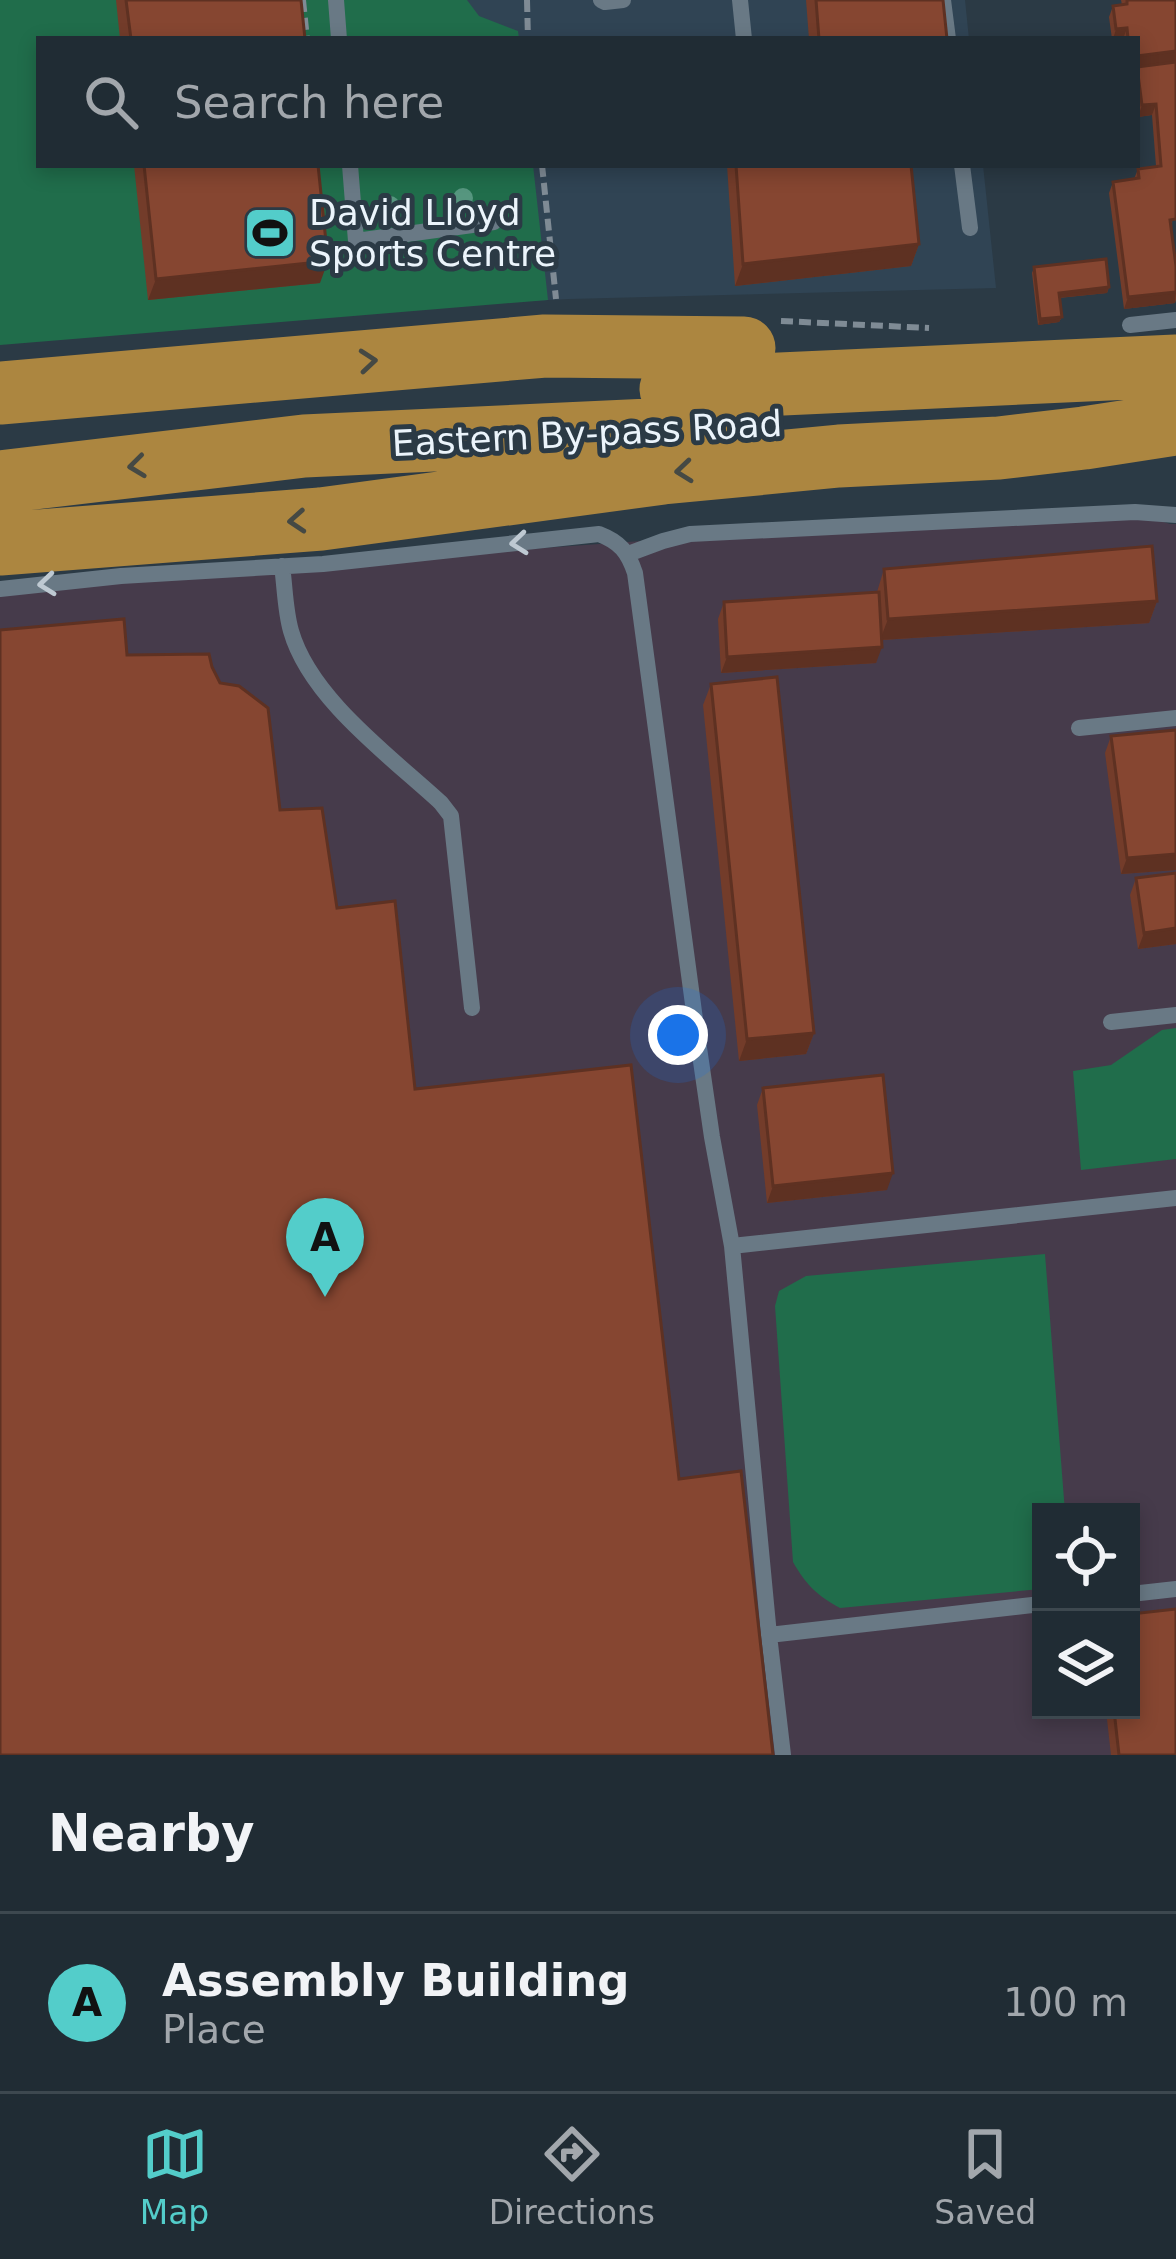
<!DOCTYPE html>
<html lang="en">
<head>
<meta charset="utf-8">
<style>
	body { margin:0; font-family:"DejaVu Sans",sans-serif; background:#2d3840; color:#f1f3f6 }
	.controls { position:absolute; right:36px; bottom:36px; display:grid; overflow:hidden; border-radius:0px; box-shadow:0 6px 18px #0003 }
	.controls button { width:108px; height:108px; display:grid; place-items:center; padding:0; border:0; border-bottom:3px solid #3d484f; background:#202c34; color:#f1f3f6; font:60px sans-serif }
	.you { position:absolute; left:678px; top:1035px; width:42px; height:42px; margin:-30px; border:9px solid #fff; border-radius:50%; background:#1a73e8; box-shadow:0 0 0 18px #1a73e833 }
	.badge { display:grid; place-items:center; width:78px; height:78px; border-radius:50%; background:#53cdca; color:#111; font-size:39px; font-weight:700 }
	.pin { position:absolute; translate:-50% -99px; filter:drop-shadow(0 3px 6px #0008) }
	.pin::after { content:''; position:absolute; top:63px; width:42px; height:36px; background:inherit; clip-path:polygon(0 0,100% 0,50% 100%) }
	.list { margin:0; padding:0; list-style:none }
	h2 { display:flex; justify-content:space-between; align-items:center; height:156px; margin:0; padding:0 48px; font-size:51px }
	h2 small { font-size:39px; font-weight:400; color:#a2a7ac }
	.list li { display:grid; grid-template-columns:78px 1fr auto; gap:36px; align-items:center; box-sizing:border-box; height:180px; padding:0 48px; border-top:3px solid #3d484f }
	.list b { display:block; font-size:45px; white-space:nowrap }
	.list p { margin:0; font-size:39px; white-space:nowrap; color:#a2a7ac }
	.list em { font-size:39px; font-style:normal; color:#a2a7ac }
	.icon { flex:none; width:66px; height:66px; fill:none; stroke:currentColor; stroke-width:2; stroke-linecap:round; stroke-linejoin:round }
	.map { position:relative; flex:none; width:1176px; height:1755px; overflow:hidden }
	.search { position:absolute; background:#202c34; box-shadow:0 6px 18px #0003; left:36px; right:36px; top:36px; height:132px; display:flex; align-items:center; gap:30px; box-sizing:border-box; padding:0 42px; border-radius:0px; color:#a2a7ac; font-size:45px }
	.sheet { height:336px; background:#202c34 }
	nav { display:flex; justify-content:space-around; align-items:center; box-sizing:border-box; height:168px; border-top:3px solid #3d484f; background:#202c34; font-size:33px; color:#a2a7ac }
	nav a { display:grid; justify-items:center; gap:6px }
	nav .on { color:#53cdca }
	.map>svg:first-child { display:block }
	.built { fill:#304454 }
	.industrial { fill:#463b4b; fill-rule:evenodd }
	.green { fill:#206d4b }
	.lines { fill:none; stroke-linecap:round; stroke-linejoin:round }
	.path { stroke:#7f8b95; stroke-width:6; stroke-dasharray:12 6; stroke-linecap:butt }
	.lane { stroke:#697985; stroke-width:16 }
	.highway { stroke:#ac8640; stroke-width:63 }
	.tree { fill:#56967f }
	.wall { fill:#733c2a }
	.shaded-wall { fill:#5e3122 }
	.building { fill:#864631; stroke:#5e3122; stroke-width:3 }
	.oneway { stroke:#454944 }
	.oneway2 { stroke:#bec9d2 }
	.labels { text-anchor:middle; stroke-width:10; stroke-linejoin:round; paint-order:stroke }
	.poi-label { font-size:36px; fill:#ebf4fb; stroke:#2b3a45; text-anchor:start }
	.street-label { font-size:36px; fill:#ebf4fb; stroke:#2b3a45 }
</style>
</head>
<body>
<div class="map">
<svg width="1176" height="1755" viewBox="0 0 1176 1755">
	<rect width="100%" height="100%" fill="#2b3a45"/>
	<!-- built -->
	<path class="built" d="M0,0H965L969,39H39V165H983L996,288L569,299L307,312L0,344Z"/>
	<!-- industrial -->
	<path class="industrial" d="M1116,507L1170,524H1176V1755H0V587ZM1041,1512H1131V1710H1041Z"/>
	<!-- green -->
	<path class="green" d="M0,0H467L479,16L518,31L519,39H39V165H533L548,300L0,345Z
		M1176,1028V1159L1081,1170L1073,1071L1111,1065L1162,1030Z
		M1045,1254L1065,1512H1041V1589L840,1608C818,1596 806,1585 793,1562L775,1306L779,1291L806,1276Z"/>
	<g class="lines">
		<!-- path -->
		<path class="path" d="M303,0L307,39
			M527,0L528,39
			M542,165L556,299
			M781,321L929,328"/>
		<!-- lane -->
		<path class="lane" d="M336,0L339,39
			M601,0L605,2L623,0
			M740,0L744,39
			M943,0L948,39
			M350,165L356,241L494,222
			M962,165L970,228
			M1130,325L1176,320
			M628,554L663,541L690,534L1135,512L1176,515
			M282,566C285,587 285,610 291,631C310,698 390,756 441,803L451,816L472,1008
			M0,589L121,576L323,564L599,534C620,542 628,552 635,573L697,1034L712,1137L732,1246L769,1635L783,1755
			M1079,728L1176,718
			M1111,1022L1176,1015
			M732,1246L1176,1198
			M1131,1594L1176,1589
			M769,1635L1041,1604"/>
		<!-- highway -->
		<path class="highway" d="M671,389L1176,366
			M0,393L545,346L744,348
			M0,482L304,446L737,426
			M0,544L321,519L663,473L839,456L999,448L1084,438L1176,424"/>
	</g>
	<!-- trees -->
	<g class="tree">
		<circle cx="463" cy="198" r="10"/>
		<circle cx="390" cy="206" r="10"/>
	</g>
	<!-- wall -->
	<path class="wall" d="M116,0H301L305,39H120Z
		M806,0H943L947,39H809Z
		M1121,0H1176L1137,39H1112L1109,17L1113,6L1122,5Z
		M1176,62L1172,231L1176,266V300L1175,303L1124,309L1109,193L1113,182L1134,179L1138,169L1156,166L1152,115L1138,117L1137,67Z
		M134,165H318L320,283L148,300Z
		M727,165H911L919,244L911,266L735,286Z
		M1034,267L1109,287L1107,293L1059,298L1062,317L1059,322L1038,325L1032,273Z
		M884,569L1157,601L1149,623L882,640L876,663L721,673L718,619L724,602L877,592Z
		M711,684L814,1033L806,1054L739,1061L703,705Z
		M1176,730V870L1121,874L1105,753L1111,736Z
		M1176,873V944L1138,949L1130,895L1136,878Z
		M763,1088L887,1190L767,1203L757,1105Z
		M1106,1710H1131L1176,1755H1111Z"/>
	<!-- shaded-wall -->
	<path class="shaded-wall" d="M1127,28L1123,39H1113L1116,29Z
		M1176,51V62L1137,67V56Z
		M1156,104L1152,115L1138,117L1142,105Z
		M919,244L911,266L735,286L743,264Z
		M328,261L320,283L148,300L156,279Z
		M1109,287L1107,293L1057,298L1059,293Z
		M1176,292L1175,303L1124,309L1128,297Z
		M1062,317L1059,322L1038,325L1040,319Z
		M1157,601L1149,623L880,640L888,619Z
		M882,647L876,663L721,673L727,657Z
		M1176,854V870L1121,874L1127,858Z
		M1176,928V944L1138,949L1144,933Z
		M814,1033L806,1054L739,1061L747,1039Z
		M893,1173L887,1190L767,1203L773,1186Z"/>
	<!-- building -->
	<path class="building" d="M126,0H301L305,39H131Z
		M816,0H943L947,39H819Z
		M1127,0H1176V51L1137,56V39H1128L1127,28L1116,29L1113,6L1127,4Z
		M1176,62V219L1170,220L1176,266V292L1128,297L1113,182L1139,178L1138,169L1161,166L1156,104L1142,105L1137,67Z
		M144,165H318L328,261L156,279Z
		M736,165H911L919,244L743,264Z
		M1106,259L1109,287L1059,293L1062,317L1040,319L1034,267Z
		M1152,546L1157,601L888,619L884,569Z
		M879,592L882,647L727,657L724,602Z
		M124,619L127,655L209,654L212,667L220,683L239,686L268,708L280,810L322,808L337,908L395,901L415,1089L631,1065L679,1479L741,1471L773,1755H0V630Z
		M777,677L814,1033L747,1039L711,684Z
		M1176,730V854L1127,858L1111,736Z
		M1176,873V928L1144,933L1136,878Z
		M883,1075L893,1173L773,1186L763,1088Z
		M1176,1609V1755H1119L1114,1710H1131V1614Z"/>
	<!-- one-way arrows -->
	<defs><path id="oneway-chevron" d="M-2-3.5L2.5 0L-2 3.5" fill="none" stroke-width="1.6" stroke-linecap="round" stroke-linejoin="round" transform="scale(3)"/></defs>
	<g class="oneway">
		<use href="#oneway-chevron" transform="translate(368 361) rotate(-5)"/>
		<use href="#oneway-chevron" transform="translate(137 466) rotate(173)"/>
		<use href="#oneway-chevron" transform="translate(684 471) rotate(174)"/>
		<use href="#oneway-chevron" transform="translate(297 521) rotate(176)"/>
	</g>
	<g class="oneway2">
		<use href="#oneway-chevron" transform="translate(519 543) rotate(174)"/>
		<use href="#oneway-chevron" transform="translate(47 584) rotate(174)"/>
	</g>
	<!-- icons -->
	<defs>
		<g id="stadium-square" transform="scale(2.7)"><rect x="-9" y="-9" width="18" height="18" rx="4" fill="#53cdca" stroke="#2b3a45"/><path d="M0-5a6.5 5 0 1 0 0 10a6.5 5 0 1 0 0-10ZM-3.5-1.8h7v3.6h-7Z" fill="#111"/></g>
	</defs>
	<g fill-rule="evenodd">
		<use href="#stadium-square" x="270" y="233"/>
	</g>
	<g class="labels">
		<!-- poi labels -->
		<g class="poi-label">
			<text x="309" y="225">David Lloyd<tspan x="309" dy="41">Sports Centre</tspan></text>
		</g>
		<!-- street labels -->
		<g class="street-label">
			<text transform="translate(587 433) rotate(-3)" y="13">Eastern By-pass Road</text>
		</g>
	</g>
</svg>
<div class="controls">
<button><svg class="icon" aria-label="locate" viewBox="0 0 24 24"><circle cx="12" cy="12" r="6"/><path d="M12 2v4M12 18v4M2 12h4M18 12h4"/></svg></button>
<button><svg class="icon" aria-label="layers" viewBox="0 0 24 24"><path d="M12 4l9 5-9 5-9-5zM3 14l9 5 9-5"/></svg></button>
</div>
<div class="you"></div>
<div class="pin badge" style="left:325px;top:1297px">A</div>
<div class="search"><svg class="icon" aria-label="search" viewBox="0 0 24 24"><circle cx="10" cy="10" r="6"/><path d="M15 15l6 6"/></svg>Search here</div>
</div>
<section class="sheet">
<h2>Nearby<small></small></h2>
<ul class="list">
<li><span class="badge">A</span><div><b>Assembly Building</b><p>Place</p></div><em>100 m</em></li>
</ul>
</section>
<nav>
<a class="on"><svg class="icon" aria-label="map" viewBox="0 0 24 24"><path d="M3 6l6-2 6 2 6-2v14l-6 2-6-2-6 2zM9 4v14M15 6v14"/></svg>Map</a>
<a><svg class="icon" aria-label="directions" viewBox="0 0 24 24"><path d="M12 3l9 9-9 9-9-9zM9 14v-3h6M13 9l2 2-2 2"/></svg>Directions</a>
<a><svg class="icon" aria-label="saved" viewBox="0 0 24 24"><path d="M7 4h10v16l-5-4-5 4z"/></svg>Saved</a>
</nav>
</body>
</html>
